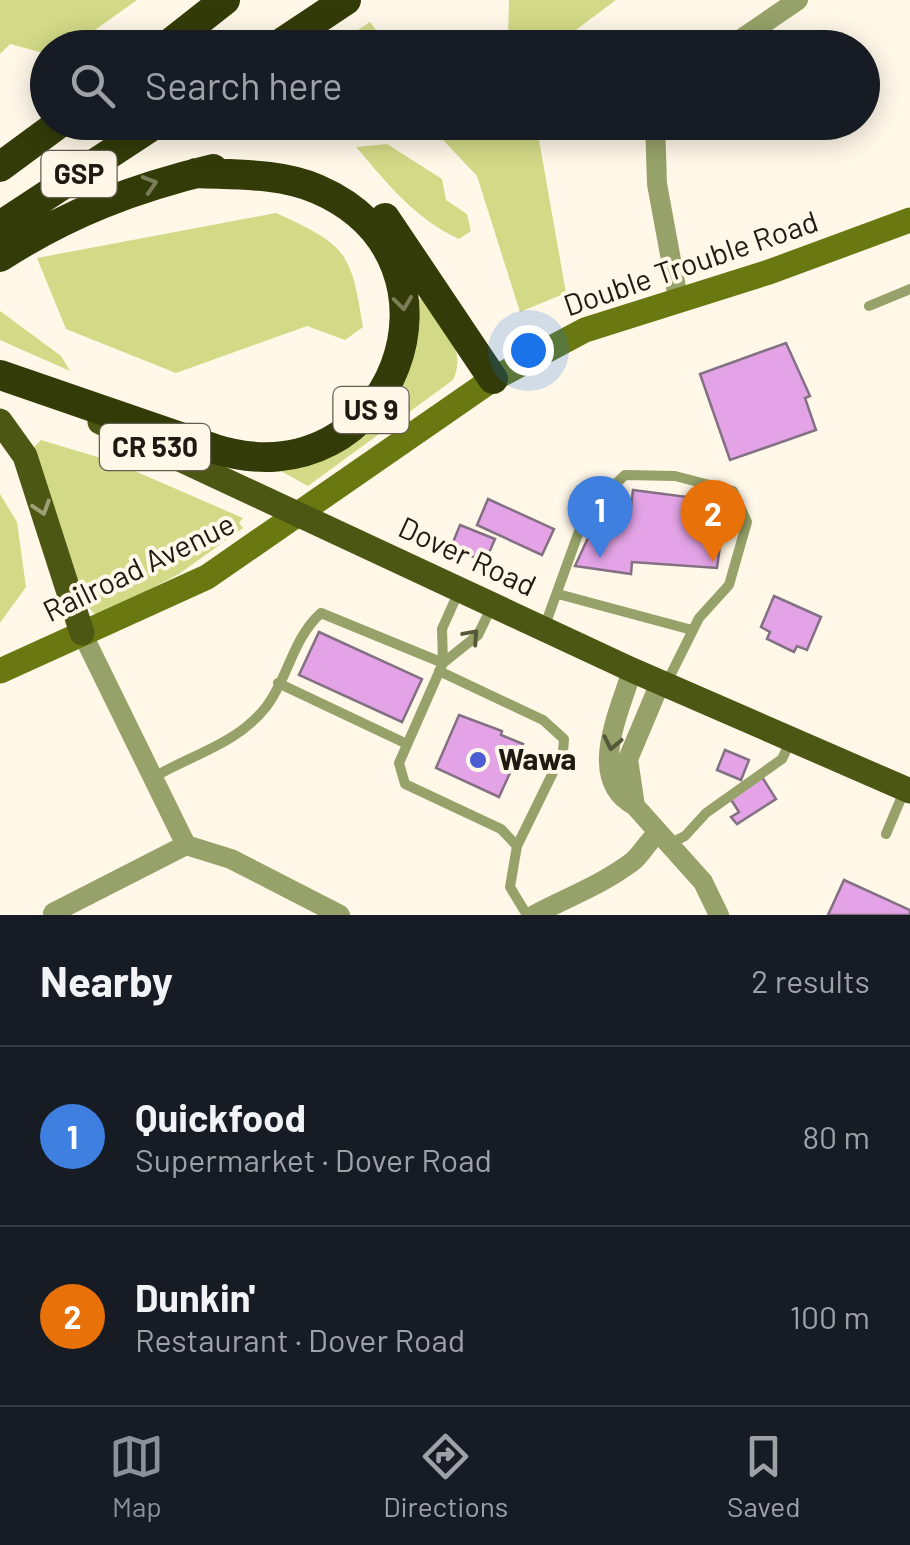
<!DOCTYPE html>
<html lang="en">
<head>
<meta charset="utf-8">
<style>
	body { margin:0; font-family:Barlow,sans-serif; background:#20242c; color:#f1f3f6 }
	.you { position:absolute; left:528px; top:350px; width:35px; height:35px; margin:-25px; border:8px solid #fff; border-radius:50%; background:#1a73e8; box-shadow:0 0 0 15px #1a73e833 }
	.badge { display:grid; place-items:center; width:65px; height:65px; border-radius:50%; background:#8c9099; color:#fff; font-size:32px; font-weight:700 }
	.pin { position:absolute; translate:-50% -82px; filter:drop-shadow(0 2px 5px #0008) }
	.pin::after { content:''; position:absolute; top:52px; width:35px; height:30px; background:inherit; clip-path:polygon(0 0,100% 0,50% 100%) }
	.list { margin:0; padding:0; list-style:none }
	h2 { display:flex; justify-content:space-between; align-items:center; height:130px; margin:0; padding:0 40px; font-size:42px }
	h2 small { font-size:32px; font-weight:400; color:#9ea1a6 }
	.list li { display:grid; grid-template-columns:65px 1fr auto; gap:30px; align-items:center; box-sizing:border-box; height:180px; padding:0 40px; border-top:2px solid #363941 }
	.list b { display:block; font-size:38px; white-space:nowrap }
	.list p { margin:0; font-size:32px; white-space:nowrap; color:#9ea1a6 }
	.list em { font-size:32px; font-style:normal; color:#9ea1a6 }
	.icon { flex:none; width:55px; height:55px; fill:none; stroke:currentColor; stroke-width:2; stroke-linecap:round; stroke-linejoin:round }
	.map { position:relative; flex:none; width:910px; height:915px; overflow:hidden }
	.search { position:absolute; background:#171b24; box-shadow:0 5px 25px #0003; left:30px; right:30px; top:30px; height:110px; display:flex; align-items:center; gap:25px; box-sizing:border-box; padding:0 35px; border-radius:55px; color:#9ea1a6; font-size:38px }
	.sheet { height:490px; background:#171b24 }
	nav { display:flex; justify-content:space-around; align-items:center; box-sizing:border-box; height:140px; border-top:2px solid #363941; background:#171b24; font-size:28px; color:#9ea1a6 }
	nav a { display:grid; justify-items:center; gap:5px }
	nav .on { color:#8c9099 }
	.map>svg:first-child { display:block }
	.green { fill:#d2da87 }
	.building { fill:#e3a3e6; stroke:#837083; stroke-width:2.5 }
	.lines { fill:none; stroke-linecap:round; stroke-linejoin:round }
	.lane { stroke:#96a269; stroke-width:10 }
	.street { stroke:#96a269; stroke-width:20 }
	.secondary { stroke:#697811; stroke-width:25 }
	.primary { stroke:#4c5713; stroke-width:25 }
	.highway { stroke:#333c09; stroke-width:30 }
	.oneway { stroke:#7a7d57 }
	.oneway2 { stroke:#9d9f73 }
	.oneway3 { stroke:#555839 }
	.poi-dot { fill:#4b5dd2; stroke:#fff7e8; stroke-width:4 }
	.labels { text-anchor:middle; stroke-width:8; stroke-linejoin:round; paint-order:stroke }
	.shield { fill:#fff7e8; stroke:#635d52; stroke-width:2.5 }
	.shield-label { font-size:28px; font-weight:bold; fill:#201b12 }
	.street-label { font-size:30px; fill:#201b12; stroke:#fff7e8 }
	.poi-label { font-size:30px; font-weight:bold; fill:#201b12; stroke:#fff7e8; text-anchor:start }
</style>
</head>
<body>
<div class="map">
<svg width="910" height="915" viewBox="0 0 910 915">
	<rect width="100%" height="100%" fill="#fff7e8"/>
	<!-- green -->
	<path class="green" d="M0,0H137L71,47L48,48L47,54L10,44L0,54Z
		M509,0H616L553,47H493L508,37Z
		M370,22L389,47H333Z
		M427,123H536L566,293L520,312L477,176Z
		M387,144L442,179L446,200L467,214L471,231L459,239C415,219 387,183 356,147Z
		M276,213C346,245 351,251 363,327L345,340L307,326L176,373L66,329L37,258Z
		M425,297C441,323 468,349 453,380L308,486L279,470C372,455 417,392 416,300Z
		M0,311L61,356L70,371L0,340Z
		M41,440L114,462L243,518L239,523L243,528L179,574L97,617L86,604L34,447Z
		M0,494L17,522L26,587L0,623Z"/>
	<!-- building -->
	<path class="building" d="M786,343L810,396L805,398L816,430L730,460L700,374Z
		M633,490L726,502L717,568L632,562L631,574L575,566L600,512L630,516Z
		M488,499L554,529L542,555L477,525Z
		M460,525L495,539L485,562L451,547Z
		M774,596L821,617L807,650L797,646L794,652L767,639L770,632L761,627Z
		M319,632L422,679L402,722L299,675Z
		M459,715L502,731L501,735L523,744L499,797L436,768Z
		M725,750L749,760L741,780L717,770Z
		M762,777L776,799L737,824L731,817L739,812L730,798Z
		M844,880L910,910V915H828Z"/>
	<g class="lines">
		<!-- lane -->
		<path class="lane" d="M869,306L910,289
			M459,591L442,629L443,663L399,763L405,784L501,829L517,846L510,887L527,915
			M558,594L692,630
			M544,628L586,512L625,475L675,476L733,491L747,522L729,585L699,618L666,684
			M443,663L478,635L493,604
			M439,671L543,720L564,739L563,752L517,846
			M278,683L407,744
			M154,777C193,754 237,744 266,707C289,677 292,639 321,613L443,663
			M886,834L905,789
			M669,844L685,836L706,813L782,759L791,740"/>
		<!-- street -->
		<path class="street" d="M728,48L798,0
			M655,122L657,184L678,298
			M82,633L186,845
			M632,670C620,712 585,779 635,806L703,882L719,915
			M635,806L628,759L660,683
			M53,913L186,845L231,859L340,915
			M534,915C568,897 601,885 632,862C642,854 647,842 658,833"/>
		<!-- secondary -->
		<path class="secondary" d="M0,671L207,577L493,379L585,330L769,272L910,220"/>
		<!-- primary -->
		<path class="primary" d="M0,421L25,456L82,633
			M100,422L632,670L910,791"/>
		<!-- highway -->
		<path class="highway" d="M164,48L225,0
			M274,48L346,0
			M0,167L61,122
			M385,218L493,379
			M0,226L158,122
			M0,257C68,213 134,188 213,169
			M0,375L215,449C393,504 483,260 317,189C280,173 237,175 196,173"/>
	</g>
	<!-- one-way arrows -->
	<defs><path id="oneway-chevron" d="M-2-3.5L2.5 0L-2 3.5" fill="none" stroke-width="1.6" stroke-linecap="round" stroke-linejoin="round" transform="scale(2.5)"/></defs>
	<g class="oneway">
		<use href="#oneway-chevron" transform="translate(150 184) rotate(-17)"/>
		<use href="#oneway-chevron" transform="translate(403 303) rotate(83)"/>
	</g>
	<use class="oneway2" href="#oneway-chevron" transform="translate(42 508) rotate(72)"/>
	<g class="oneway3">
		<use href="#oneway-chevron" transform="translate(472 636) rotate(-48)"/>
		<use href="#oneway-chevron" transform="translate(612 743) rotate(102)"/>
	</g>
	<!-- markers -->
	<circle class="poi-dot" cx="478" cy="760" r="10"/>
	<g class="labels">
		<!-- shield labels -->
		<g class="shield">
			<rect x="41.5" y="151" width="75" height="46" rx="8"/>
			<rect x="333.5" y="387" width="75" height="46" rx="8"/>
			<rect x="100" y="424" width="110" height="46" rx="8"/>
		</g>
		<g class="shield-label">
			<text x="79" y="184">GSP</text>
			<text x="371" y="420">US 9</text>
			<text x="155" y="457">CR 530</text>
		</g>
		<!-- street labels -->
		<g class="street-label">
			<text transform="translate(691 264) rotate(-19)" y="10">Double Trouble Road</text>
			<text transform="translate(467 557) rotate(25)" y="10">Dover Road</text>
			<text transform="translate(139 568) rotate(-26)" y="10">Railroad Avenue</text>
		</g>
		<!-- poi labels -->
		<g class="poi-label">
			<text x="498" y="770">Wawa</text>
		</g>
	</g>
</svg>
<div class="you"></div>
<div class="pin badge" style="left:600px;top:558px;background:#3f7fe0">1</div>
<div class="pin badge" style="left:713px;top:562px;background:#e8710a">2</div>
<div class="search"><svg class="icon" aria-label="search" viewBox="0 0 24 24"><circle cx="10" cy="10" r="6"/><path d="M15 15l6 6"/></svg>Search here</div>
</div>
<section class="sheet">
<h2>Nearby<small>2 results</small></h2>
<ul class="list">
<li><span class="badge" style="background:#3f7fe0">1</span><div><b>Quickfood</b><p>Supermarket · Dover Road</p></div><em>80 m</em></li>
<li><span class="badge" style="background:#e8710a">2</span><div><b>Dunkin'</b><p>Restaurant · Dover Road</p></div><em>100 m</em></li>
</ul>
</section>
<nav>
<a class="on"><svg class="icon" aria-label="map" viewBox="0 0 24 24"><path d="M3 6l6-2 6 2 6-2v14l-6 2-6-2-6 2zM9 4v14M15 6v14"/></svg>Map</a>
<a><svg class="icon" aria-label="directions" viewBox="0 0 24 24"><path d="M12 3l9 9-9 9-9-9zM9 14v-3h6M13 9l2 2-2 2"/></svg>Directions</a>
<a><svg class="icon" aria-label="saved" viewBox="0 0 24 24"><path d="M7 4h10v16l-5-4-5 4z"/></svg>Saved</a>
</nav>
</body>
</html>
